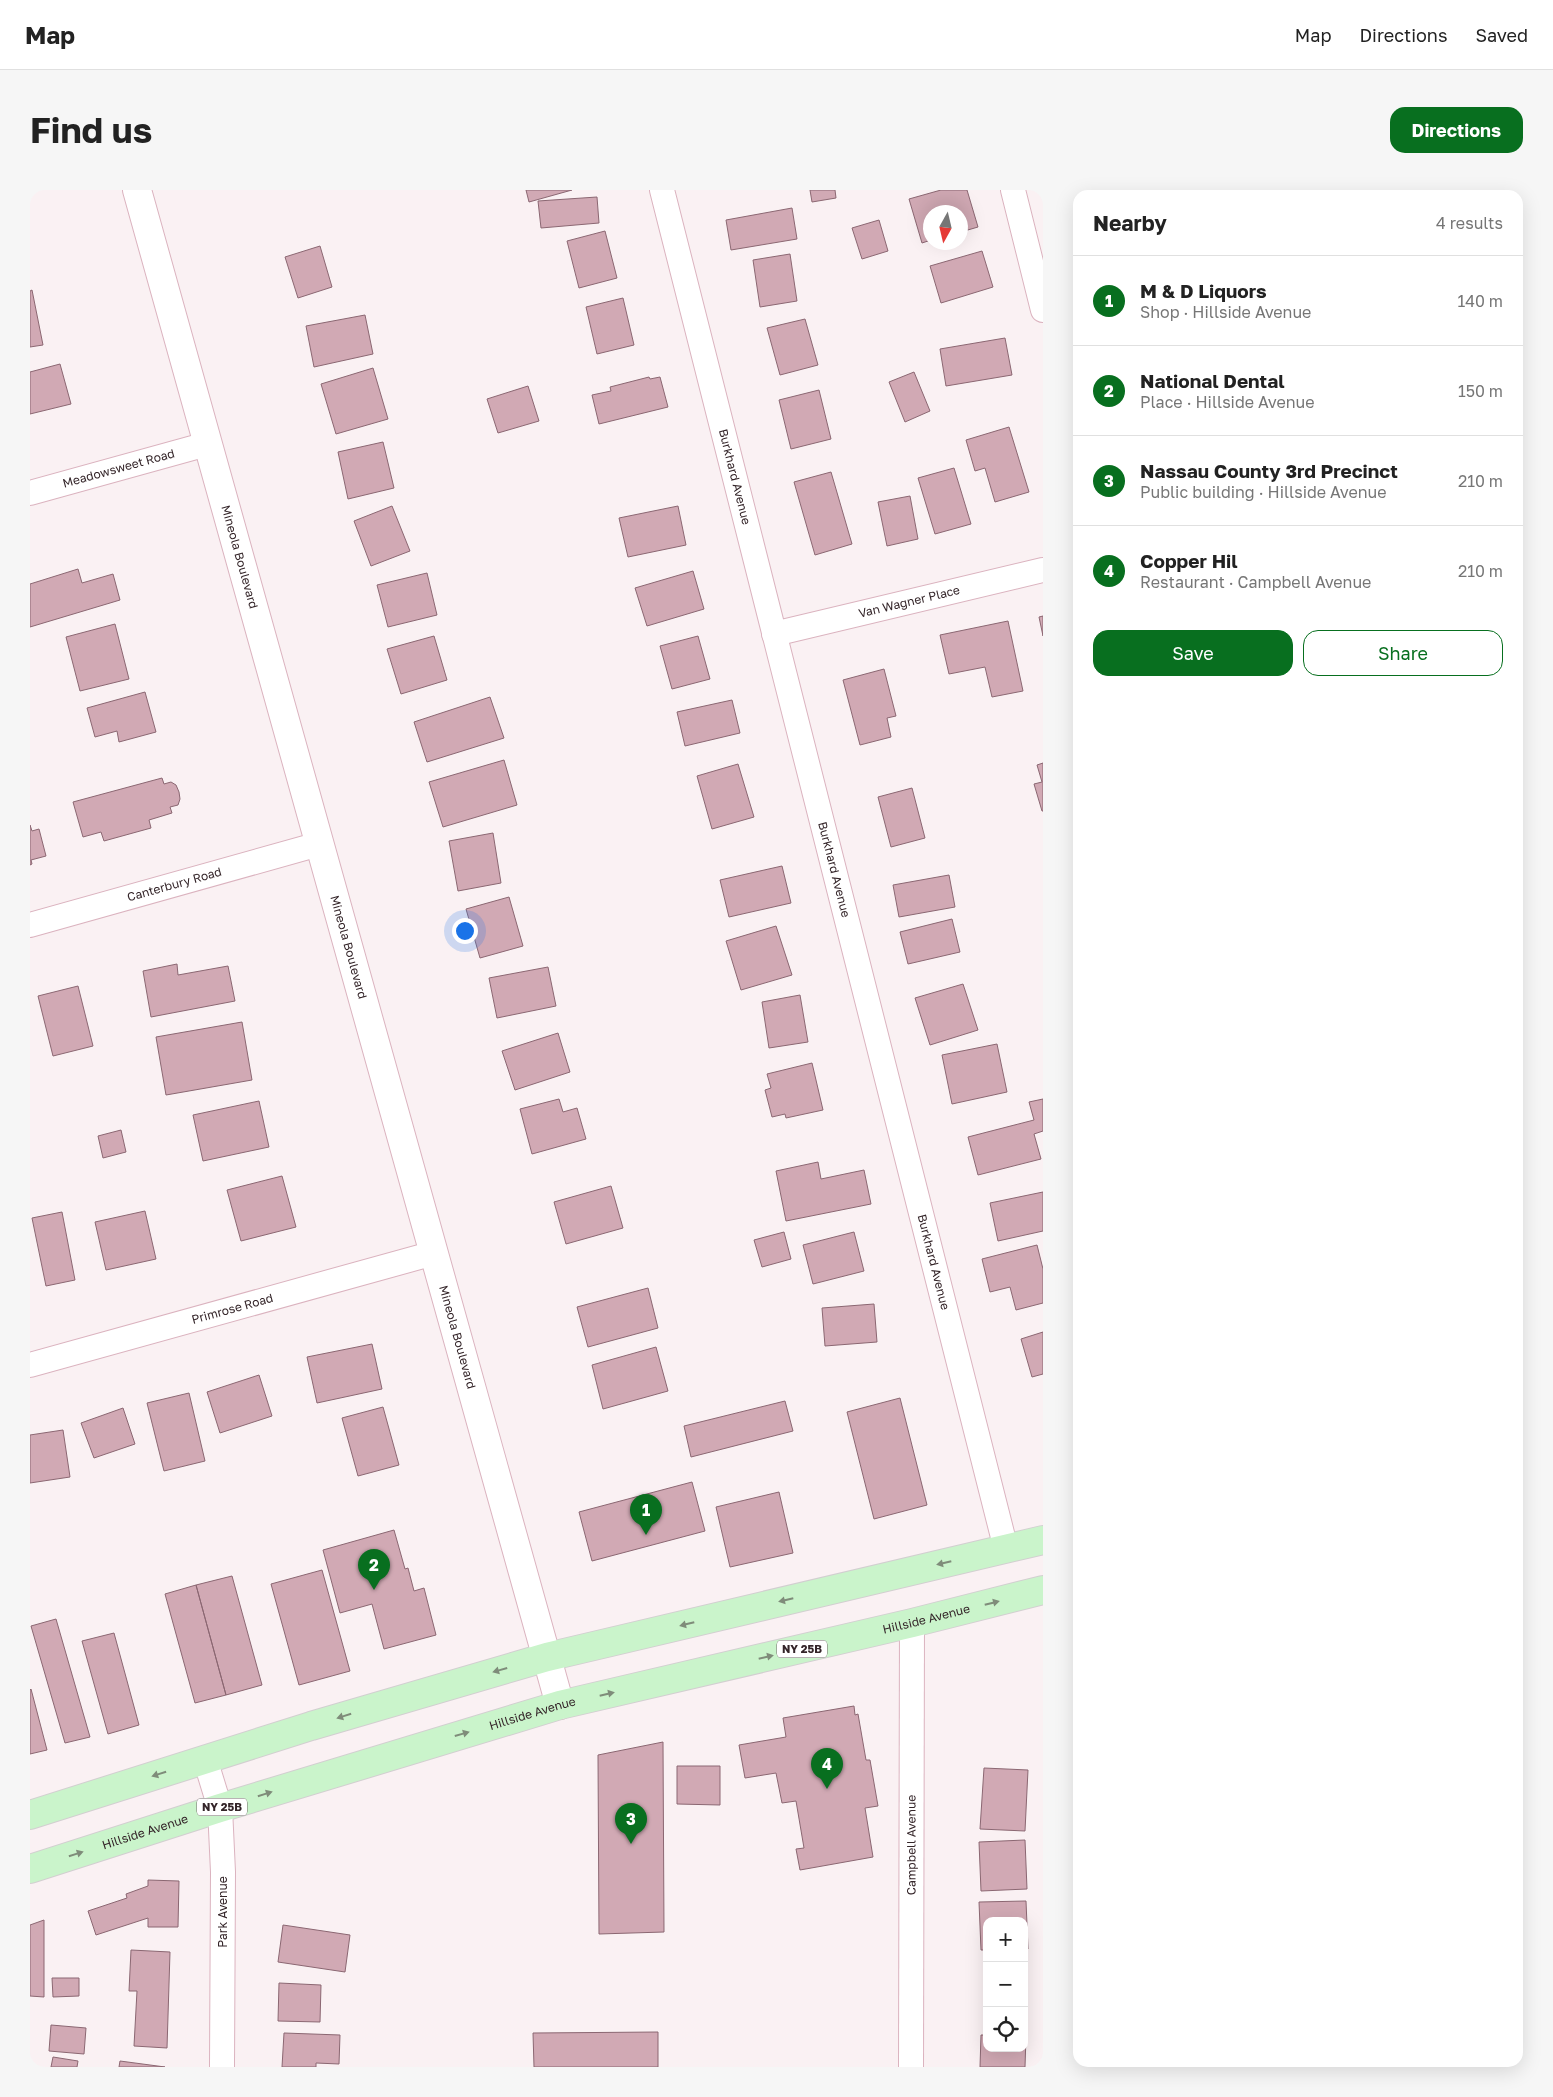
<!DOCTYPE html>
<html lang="en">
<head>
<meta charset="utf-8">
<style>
	body { margin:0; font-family:"Golos Text",sans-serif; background:#f6f6f6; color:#222 }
	.controls { position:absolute; right:15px; bottom:15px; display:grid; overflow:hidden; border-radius:10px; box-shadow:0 5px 20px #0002 }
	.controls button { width:45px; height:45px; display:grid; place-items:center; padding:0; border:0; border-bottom:1px solid #e0e0e0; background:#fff; color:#222; font:25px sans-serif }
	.compass { position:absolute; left:893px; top:15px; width:45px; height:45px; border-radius:50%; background:#fff; box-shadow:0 5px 20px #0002; rotate:188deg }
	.you { position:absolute; left:434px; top:740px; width:18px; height:18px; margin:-12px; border:4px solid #fff; border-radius:50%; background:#1a73e8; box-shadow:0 0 0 8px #1a73e833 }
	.badge { display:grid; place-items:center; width:32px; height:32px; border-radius:50%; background:#086f1f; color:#fff; font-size:16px; font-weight:700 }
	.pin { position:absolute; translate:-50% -41px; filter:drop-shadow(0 1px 2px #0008) }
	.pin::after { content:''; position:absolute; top:26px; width:18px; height:15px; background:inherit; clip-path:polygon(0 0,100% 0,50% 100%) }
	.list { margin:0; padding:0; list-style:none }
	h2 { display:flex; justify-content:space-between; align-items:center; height:65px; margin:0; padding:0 20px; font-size:21px }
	h2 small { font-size:16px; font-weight:400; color:#767676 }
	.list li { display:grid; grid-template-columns:32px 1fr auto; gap:15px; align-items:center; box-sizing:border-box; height:90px; padding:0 20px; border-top:1px solid #e0e0e0 }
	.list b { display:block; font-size:19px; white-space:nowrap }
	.list p { margin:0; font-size:16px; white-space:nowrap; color:#767676 }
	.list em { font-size:16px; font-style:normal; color:#767676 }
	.actions { display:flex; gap:10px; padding:15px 20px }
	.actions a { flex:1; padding:11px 0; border:1px solid #086f1f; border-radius:15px; text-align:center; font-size:18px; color:#086f1f }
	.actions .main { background:#086f1f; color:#fff }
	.icon { flex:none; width:28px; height:28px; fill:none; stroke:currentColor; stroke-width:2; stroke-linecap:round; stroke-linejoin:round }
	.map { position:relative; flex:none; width:1013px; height:1877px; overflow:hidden; border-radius:15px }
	header { display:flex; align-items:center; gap:30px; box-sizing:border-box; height:70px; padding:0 25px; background:#fff; border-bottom:1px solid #e0e0e0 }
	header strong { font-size:24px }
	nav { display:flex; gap:28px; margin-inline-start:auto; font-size:18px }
	.intro { display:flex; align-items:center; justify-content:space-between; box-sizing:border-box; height:120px; padding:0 30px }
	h1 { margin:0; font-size:35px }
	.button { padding:12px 22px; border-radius:15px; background:#086f1f; color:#fff; font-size:18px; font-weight:700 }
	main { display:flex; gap:30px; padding:0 30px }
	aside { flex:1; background:#fff; border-radius:15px; box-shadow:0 5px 20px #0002 }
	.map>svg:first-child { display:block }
	.building { fill:#d1a9b4; stroke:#8b6772 }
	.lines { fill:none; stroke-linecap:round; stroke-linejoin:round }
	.street-casing { stroke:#dbb3bf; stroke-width:26 }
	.secondary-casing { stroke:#dbb3bf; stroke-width:30 }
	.primary-casing { stroke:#d2cfd0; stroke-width:30 }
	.street { stroke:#fff; stroke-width:24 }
	.secondary { stroke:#fff; stroke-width:28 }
	.primary { stroke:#caf4cb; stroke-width:28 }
	.oneway { fill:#7f8c7a }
	.labels { text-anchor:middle; stroke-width:4.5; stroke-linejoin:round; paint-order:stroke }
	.shield { fill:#fff; stroke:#716669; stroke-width:1 }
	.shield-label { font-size:11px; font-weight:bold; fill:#342529 }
	.street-label { font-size:12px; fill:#342529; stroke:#fff }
</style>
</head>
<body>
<header>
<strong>Map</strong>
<nav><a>Map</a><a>Directions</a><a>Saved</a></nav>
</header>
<div class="intro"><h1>Find us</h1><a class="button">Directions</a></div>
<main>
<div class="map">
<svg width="1013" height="1877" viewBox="0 0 1013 1877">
	<rect width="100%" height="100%" fill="#faf1f3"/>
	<!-- building -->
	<path class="building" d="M496,0H542L499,12Z
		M780,0H805L806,8L782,12Z
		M911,0H937L948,37L931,42V22H901V50L892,53L879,9Z
		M567,7L569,33L511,38L508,11Z
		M762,18L767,49L701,60L696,30Z
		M849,30L858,61L832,69L822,38Z
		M575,41L587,88L549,98L537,51Z
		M290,56L302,97L268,108L255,67Z
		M952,61L963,97L911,113L900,76Z
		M760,64L767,111L730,117L723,70Z
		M2,100L13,155L0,157V101Z
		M593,108L604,155L567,164L556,117Z
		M335,125L343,164L284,177L276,136Z
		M775,129L788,175L750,185L737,138Z
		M975,148L982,185L916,196L910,159Z
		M30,174L41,214L0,224V182Z
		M343,178L358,229L306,244L291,194Z
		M884,182L900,221L875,232L859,192Z
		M619,187L620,189L630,187L638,217L569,234L562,205L581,201L580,197Z
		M498,196L509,231L468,243L457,209Z
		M789,200L801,249L761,259L749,210Z
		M979,237L999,302L965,312L955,278L945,281L936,250Z
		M353,252L364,298L318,309L308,262Z
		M924,278L941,334L905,344L888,288Z
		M801,282L822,354L785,365L764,292Z
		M880,306L888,349L857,356L848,312Z
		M362,316L380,361L341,376L324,331Z
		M648,316L656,355L598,367L589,328Z
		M48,379L52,393L83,384L90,410L0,437V394Z
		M663,381L674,419L617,436L605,398Z
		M397,383L407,425L358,437L347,395Z
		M1013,426V446L1009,427Z
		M978,431L993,501L962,507L955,477L919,484L910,445Z
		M85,434L99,489L50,501L36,447Z
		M404,446L417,490L371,504L357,459Z
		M668,446L680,489L642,499L630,456Z
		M854,479L866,526L857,528L861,547L830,555L813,490Z
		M115,502L126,542L89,552L87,541L65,547L57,518Z
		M460,507L474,548L397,572L384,532Z
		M702,510L710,543L655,556L647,522Z
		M474,570L487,615L413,637L399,592Z
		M1013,573V621H1012L1004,594L1012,592L1007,575Z
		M708,574L724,627L682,639L667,586Z
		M132,588L134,594L141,592L146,595L149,602L150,609L148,615L140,617L142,623L119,630L121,638L74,651L71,642L53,647L43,612Z
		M882,598L895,648L861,657L848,607Z
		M0,635L2,641L9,639L16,666L1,670L2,674L0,675Z
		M463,643L471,693L428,701L419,651Z
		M752,676L761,713L699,727L690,690Z
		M919,685L925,717L869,727L863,695Z
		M479,707L493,756L450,768L436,719Z
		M922,729L930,762L878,774L870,742Z
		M746,736L762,785L711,800L696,751Z
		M147,774L148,785L198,776L205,811L121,827L113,781Z
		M518,777L526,816L467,828L459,788Z
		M933,794L948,840L900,855L885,808Z
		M48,796L63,856L23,866L8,806Z
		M770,805L778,852L739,858L732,812Z
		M212,832L222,890L136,905L126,847Z
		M528,843L540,882L485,900L472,861Z
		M967,854L977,902L922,914L912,865Z
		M782,873L793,920L756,928L755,924L742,927L735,900L741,898L737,884Z
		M529,909L533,922L547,918L556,949L502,964L490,919Z
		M1013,909V941L1004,944L1011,969L948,985L938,947L1004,930L999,912Z
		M229,911L239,957L173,971L163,925Z
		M91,940L96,962L73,968L68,946Z
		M788,972L791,989L834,980L841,1014L756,1031L746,981Z
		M252,986L266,1037L211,1051L197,1000Z
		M581,996L593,1038L536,1054L524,1012Z
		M1013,1002V1041L968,1051L960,1013Z
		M115,1021L126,1069L76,1080L65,1032Z
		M32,1022L45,1090L16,1096L2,1028Z
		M754,1042L761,1069L732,1077L724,1050Z
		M824,1042L834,1081L783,1094L773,1055Z
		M1007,1055L1013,1079V1113L986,1120L980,1097L960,1102L952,1069Z
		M618,1098L628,1138L558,1157L547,1117Z
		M844,1114L847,1152L795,1156L792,1118Z
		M1013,1142V1184L1002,1187L991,1149Z
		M342,1154L352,1199L287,1213L277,1167Z
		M626,1157L638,1201L573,1219L562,1175Z
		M229,1185L242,1226L190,1243L177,1202Z
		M159,1203L175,1271L134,1281L117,1213Z
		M870,1208L897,1315L844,1329L817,1222Z
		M755,1211L763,1241L661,1267L654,1236Z
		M353,1217L369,1275L328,1286L312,1228Z
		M93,1218L105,1254L64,1268L51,1233Z
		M33,1240L40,1287L0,1293V1245Z
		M662,1292L675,1341L562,1371L549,1322Z
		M749,1302L763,1363L700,1377L686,1317Z
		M364,1340L375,1379L378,1378L384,1401L394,1398L406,1445L354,1459L342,1414L310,1423L293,1360Z
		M292,1380L320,1481L269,1495L241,1394Z
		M202,1386L232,1495L196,1505L166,1395Z
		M166,1395L196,1505L165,1513L135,1404Z
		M26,1429L60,1547L35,1553L1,1436Z
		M84,1443L109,1535L78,1544L52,1451Z
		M1,1499L17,1560L0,1564V1500Z
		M824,1516L825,1525L828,1524L836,1570H840L848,1616L835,1618L843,1667L770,1680L766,1659L774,1658L766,1611L752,1613L746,1583L715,1588L709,1555L756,1547L753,1528Z
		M633,1552L634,1742L569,1744L568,1565Z
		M647,1576H690V1615L647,1614Z
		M954,1578L998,1580L995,1641L950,1639Z
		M995,1650L997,1699L951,1701L949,1652Z
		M118,1690L149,1691L148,1737H118V1728L66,1745L58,1721L97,1708L96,1704L118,1696Z
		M996,1711L998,1759H994V1731H957V1760H951L949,1712Z
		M14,1730V1807L0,1806V1735Z
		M253,1735L320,1745L315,1782L248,1772Z
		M101,1760L140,1762L137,1858L104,1856L107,1801H99Z
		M955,1776H957V1822H954Z
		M994,1777H996L994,1824Z
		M22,1788H49V1806L23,1807Z
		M249,1793L291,1795L290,1832L248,1831Z
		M21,1835L56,1838L54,1864L19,1861Z
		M628,1842V1877H504L503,1843Z
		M254,1843L310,1845L309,1874L286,1873V1877H252Z
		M951,1845H957V1858H994V1846H996L995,1877H950Z
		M23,1867L48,1871L47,1877H21Z
		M90,1871L135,1877H89Z"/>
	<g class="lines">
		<!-- street casing -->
		<g class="street-casing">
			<g id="street">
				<path id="s1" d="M632,0L976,1359"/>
				<path d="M983,0L1013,120"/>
				<path id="s2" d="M0,303L177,254"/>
				<path id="s3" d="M744,444L1013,380"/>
				<path id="s4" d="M0,735L289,654"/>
				<path id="s5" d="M0,1175L404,1063"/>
				<path d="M175,1569L190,1618L193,1682L192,1877"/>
				<path id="s6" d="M881,1877L882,1433"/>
			</g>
		</g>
		<!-- secondary casing -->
		<g class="secondary-casing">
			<g id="secondary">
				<path id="s7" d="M107,0L530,1515"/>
			</g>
		</g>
		<!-- primary casing -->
		<g class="primary-casing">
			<g id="primary">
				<path d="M0,1625L281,1536L517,1467L1013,1350"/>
				<path id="s8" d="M0,1679L190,1618L530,1515L882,1433L1013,1400"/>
			</g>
		</g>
		<!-- street -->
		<use href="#street" class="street"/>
		<!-- secondary -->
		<use href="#secondary" class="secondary"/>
		<!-- primary -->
		<use href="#primary" class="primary"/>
	</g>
	<!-- one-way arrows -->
	<defs><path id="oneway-solid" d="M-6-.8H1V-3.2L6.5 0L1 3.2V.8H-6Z" transform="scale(1.25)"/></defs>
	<g class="oneway">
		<use href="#oneway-solid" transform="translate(914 1373) rotate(167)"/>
		<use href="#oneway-solid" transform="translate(756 1410) rotate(167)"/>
		<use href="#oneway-solid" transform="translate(962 1413) rotate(-14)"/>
		<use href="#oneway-solid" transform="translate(657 1434) rotate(166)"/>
		<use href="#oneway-solid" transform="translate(736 1467) rotate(-13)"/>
		<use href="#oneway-solid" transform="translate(470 1480) rotate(164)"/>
		<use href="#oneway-solid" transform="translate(577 1504) rotate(-13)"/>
		<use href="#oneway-solid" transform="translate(314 1526) rotate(163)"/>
		<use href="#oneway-solid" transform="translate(432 1544) rotate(-16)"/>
		<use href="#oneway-solid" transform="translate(129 1584) rotate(162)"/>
		<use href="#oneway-solid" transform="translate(235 1604) rotate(-17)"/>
		<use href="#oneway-solid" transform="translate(46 1664) rotate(-18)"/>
	</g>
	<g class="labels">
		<!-- shield labels -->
		<g class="shield">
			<rect x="747" y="1450.5" width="50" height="17" rx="4"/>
			<rect x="167" y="1608.5" width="50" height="17" rx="4"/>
		</g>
		<g class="shield-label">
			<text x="772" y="1463">NY 25B</text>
			<text x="192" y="1621">NY 25B</text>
		</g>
		<!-- street labels -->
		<g class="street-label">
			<text dy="4" stroke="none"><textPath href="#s2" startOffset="92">Meadowsweet Road</textPath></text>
			<text dy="4" stroke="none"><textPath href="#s1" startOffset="296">Burkhard Avenue</textPath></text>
			<text dy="4" stroke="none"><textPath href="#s7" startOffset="381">Mineola Boulevard</textPath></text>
			<text dy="4" stroke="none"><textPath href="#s3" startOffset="139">Van Wagner Place</textPath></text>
			<text dy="4" stroke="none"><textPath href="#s1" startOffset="701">Burkhard Avenue</textPath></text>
			<text dy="4" stroke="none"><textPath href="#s4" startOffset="150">Canterbury Road</textPath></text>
			<text dy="4" stroke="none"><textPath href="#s7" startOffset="786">Mineola Boulevard</textPath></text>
			<text dy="4" stroke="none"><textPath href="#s1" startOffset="1106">Burkhard Avenue</textPath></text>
			<text dy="4" stroke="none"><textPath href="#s5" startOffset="210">Primrose Road</textPath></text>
			<text dy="4" stroke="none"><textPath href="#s7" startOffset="1191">Mineola Boulevard</textPath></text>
			<text dy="4" stroke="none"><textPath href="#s8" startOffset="931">Hillside Avenue</textPath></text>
			<text dy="4" stroke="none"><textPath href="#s8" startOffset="526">Hillside Avenue</textPath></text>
			<text dy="4" stroke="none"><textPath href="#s8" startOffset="121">Hillside Avenue</textPath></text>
			<text dy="4" stroke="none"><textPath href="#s6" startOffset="222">Campbell Avenue</textPath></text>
			<text transform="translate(193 1722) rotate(-90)" y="4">Park Avenue</text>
		</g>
	</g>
</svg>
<div class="controls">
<button>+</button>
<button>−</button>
<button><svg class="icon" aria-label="locate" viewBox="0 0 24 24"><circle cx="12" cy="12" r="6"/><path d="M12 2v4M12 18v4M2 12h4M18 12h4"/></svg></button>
</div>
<svg class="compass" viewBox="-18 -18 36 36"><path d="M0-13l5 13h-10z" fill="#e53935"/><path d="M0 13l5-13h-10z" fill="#767676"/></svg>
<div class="you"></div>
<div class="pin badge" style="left:616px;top:1345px">1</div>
<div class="pin badge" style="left:344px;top:1400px">2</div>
<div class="pin badge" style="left:601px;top:1654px">3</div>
<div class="pin badge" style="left:797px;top:1599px">4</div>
</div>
<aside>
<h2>Nearby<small>4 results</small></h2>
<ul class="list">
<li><span class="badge">1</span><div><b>M &amp; D Liquors</b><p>Shop · Hillside Avenue</p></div><em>140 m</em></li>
<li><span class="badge">2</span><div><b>National Dental</b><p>Place · Hillside Avenue</p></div><em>150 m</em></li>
<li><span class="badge">3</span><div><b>Nassau County 3rd Precinct</b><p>Public building · Hillside Avenue</p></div><em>210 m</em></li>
<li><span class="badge">4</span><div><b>Copper Hil</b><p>Restaurant · Campbell Avenue</p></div><em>210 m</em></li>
</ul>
<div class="actions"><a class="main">Save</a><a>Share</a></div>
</aside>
</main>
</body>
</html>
